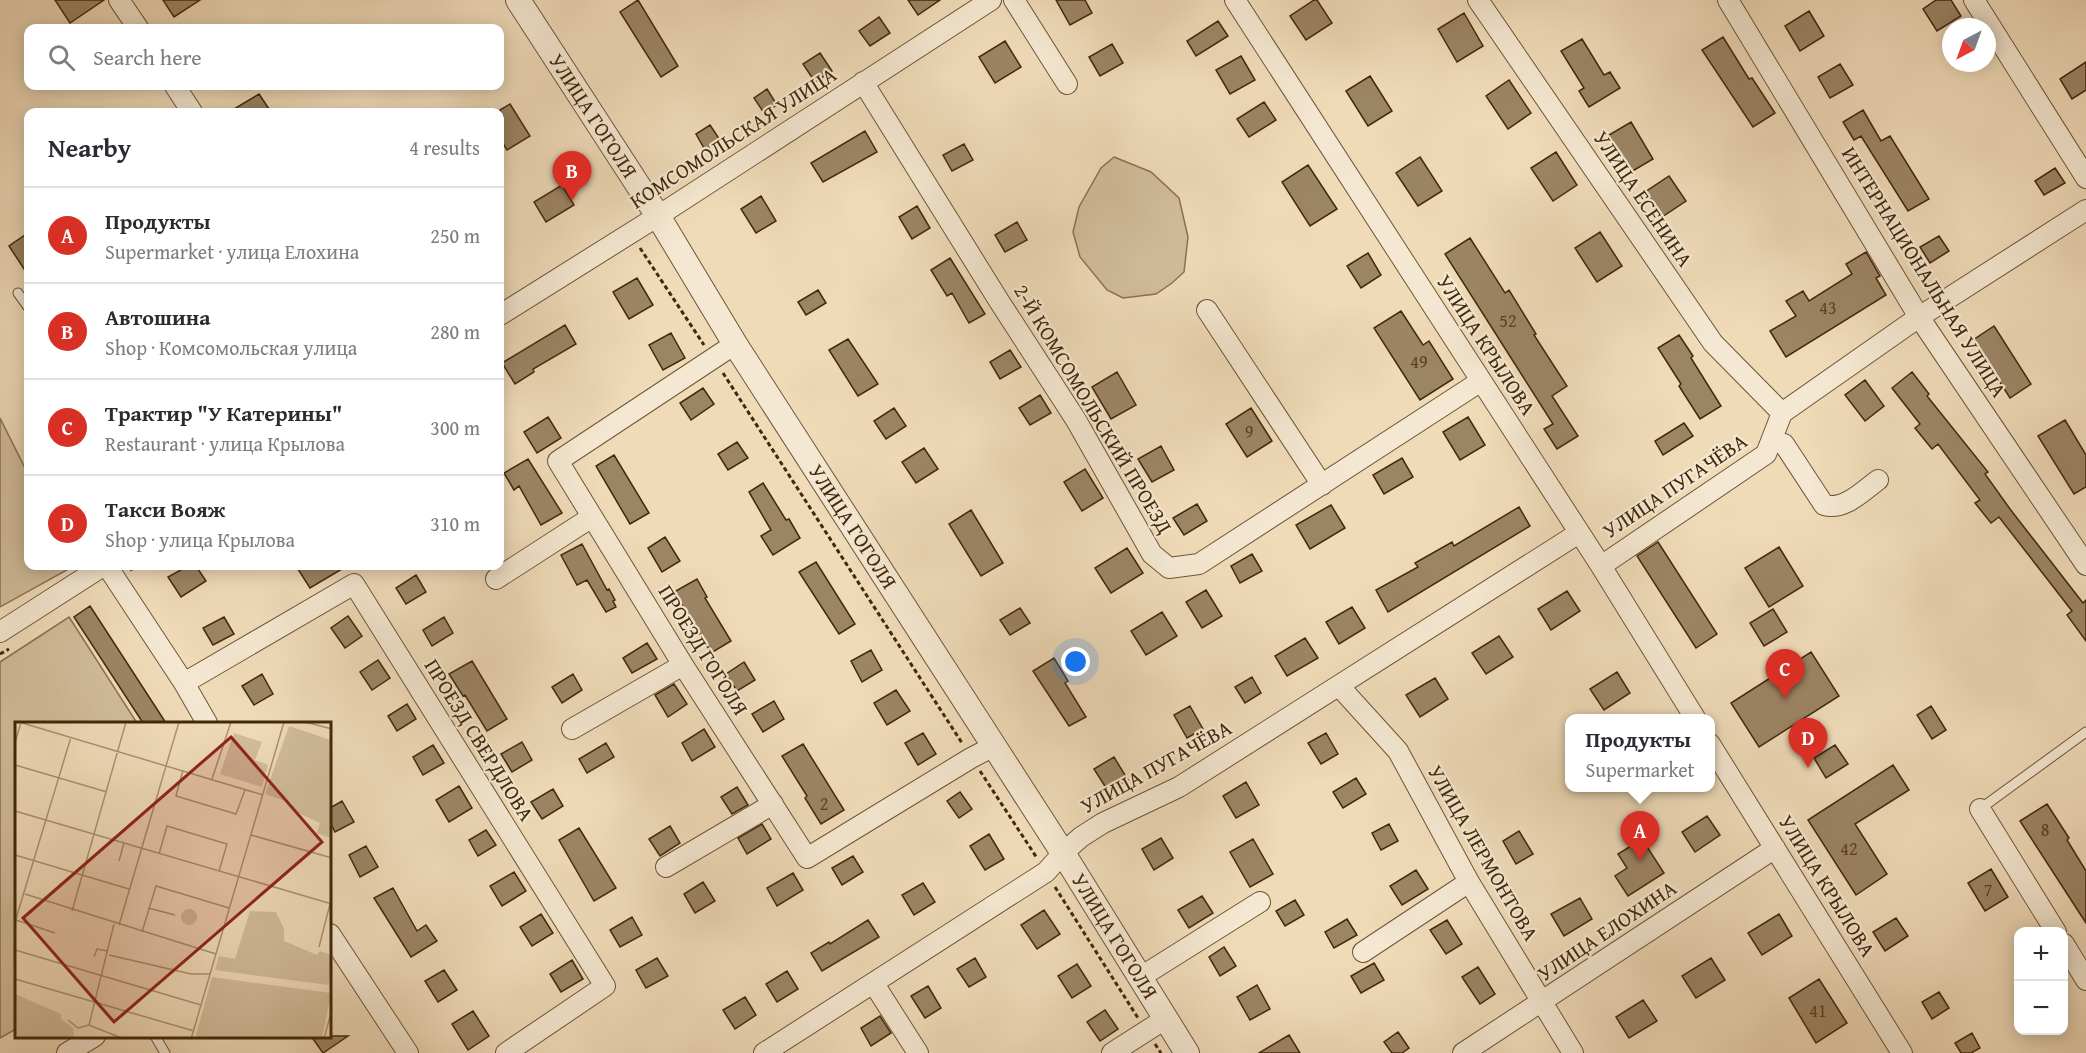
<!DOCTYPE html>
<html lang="en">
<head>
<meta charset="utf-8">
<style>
	body { margin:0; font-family:"Gentium Book Plus",serif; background:#f2f2f3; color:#2b2b33 }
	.controls { position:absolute; right:18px; bottom:18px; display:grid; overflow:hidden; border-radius:12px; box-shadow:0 3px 15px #0003 }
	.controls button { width:54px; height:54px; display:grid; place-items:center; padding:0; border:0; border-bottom:2px solid #e1e1e2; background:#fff; color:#2b2b33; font:30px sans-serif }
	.compass { position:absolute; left:1942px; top:18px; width:54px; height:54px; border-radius:50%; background:#fff; box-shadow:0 3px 15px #0003; rotate:221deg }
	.you { position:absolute; left:1076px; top:662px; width:21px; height:21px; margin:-15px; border:4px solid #fff; border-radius:50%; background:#1a73e8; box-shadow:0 0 0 9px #1a73e833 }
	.badge { display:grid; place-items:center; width:39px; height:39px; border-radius:50%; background:#d93025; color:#fff; font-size:20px; font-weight:700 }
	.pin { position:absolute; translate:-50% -50px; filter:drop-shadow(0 2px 3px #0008) }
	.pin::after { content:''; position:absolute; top:32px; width:21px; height:18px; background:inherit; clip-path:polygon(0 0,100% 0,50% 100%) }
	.popup { position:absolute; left:1565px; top:714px; width:150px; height:78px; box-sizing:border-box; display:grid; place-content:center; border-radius:12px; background:#fff; filter:drop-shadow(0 2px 4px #0005); font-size:20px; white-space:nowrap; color:#7c7c81 }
	.popup b { font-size:22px; color:#2b2b33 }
	.popup::after { content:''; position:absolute; left:50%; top:100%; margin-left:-12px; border:12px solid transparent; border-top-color:#fff }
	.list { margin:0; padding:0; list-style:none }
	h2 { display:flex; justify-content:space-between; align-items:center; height:78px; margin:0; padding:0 24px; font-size:26px }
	h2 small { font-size:20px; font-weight:400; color:#7c7c81 }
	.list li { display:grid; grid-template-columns:39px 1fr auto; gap:18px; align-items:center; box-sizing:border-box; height:96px; padding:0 24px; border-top:2px solid #e1e1e2 }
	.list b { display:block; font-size:22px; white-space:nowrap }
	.list p { margin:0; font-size:20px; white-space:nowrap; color:#7c7c81 }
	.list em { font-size:20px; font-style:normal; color:#7c7c81 }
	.icon { flex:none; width:33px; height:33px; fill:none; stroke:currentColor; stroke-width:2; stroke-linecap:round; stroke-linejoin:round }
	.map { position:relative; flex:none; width:2086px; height:1053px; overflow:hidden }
	.search { position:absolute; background:#fff; box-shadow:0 3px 15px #0003; left:24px; top:24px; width:480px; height:66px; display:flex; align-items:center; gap:15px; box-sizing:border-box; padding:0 21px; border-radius:12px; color:#7c7c81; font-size:22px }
	.panel { position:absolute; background:#fff; box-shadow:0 3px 15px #0003; left:24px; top:108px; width:480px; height:462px; border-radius:12px }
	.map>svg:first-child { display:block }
	.green { fill:#d2bd9b; stroke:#8a7253; stroke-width:1.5 }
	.building { fill:#9c8565; stroke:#42280b; stroke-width:1.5 }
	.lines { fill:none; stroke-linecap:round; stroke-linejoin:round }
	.service-casing { stroke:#6e5536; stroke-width:11 }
	.minor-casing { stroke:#6e5536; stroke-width:22 }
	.tertiary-casing { stroke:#6e5536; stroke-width:26 }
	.path { stroke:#42280b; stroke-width:3; stroke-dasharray:4.5 3; stroke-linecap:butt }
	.service { stroke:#f5e8d2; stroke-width:9 }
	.minor { stroke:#f5e8d2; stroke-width:20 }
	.tertiary { stroke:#f5e8d2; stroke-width:24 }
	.labels { text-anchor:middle; stroke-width:4.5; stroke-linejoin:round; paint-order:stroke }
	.number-label { font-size:18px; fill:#583f22 }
	.street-label { font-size:21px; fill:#42280b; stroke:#f5e8d2 }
	.inset-road { fill:none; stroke:#aa9373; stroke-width:1.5 }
	.view { fill:#8f2418; fill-opacity:0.15; stroke:#8f2418; stroke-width:3 }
	.inset-edge { fill:none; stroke:#42280b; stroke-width:3 }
</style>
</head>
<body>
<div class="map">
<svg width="2086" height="1053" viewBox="0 0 2086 1053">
	<rect width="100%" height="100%" fill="#f0dbb9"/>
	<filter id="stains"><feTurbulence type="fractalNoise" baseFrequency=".00333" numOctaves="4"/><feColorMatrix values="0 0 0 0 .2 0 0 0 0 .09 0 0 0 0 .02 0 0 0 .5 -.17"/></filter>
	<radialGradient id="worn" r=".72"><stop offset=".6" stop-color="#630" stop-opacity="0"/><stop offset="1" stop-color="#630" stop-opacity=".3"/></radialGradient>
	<!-- green -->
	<path class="green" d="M1114,157L1151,172L1179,198L1188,237L1184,272L1172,283L1156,294L1123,298L1107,290L1080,257L1073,232L1079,207L1101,168Z
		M0,418L28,474V566H74L0,607Z
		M69,617L137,723H16V1029L0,1038V662Z"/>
	<!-- building -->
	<path class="building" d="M55,0H104L70,23Z
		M163,0H200L174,17Z
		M638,0L678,66L661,77L620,12Z
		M908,0H940L918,15Z
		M1056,0H1085L1092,13L1070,25Z
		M1314,0H1317L1332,23L1306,40L1290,16Z
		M1936,0H1951L1961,16L1937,31L1923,9Z
		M1809,11L1824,36L1800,51L1785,26Z
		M1464,13L1483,46L1457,62L1438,29Z
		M879,17L890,33L870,46L859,31Z
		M1218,21L1228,36L1196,56L1187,41Z
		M1723,37L1749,79L1752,78L1775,113L1753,127L1702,50Z
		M1582,39L1604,75L1610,72L1620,88L1589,107L1579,91L1584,88L1561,51Z
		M1005,41L1021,67L995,83L979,57Z
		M1112,44L1123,63L1100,76L1089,57Z
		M820,53L832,71L815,82L803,64Z
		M1241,56L1255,80L1230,94L1216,70Z
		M2086,62V90L2072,99L2060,79Z
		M1840,64L1853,85L1830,98L1818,77Z
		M1370,76L1392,111L1368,126L1346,91Z
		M1509,80L1531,113L1508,129L1486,96Z
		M767,89L777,105L764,113L754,98Z
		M259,94L271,112H229Z
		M1264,102L1276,120L1249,137L1237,119Z
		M510,104L530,136L507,150L500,139V110Z
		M1863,110L1881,141L1890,136L1929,199L1908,211L1861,136L1854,140L1843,122Z
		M1631,122L1653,159L1631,172L1609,135Z
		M710,125L720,140L705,150L696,134Z
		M865,131L877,152L823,182L811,163Z
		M964,144L973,160L952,171L943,155Z
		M1556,152L1577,185L1553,201L1531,168Z
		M1420,157L1442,191L1418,206L1396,173Z
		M1308,165L1337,209L1310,226L1282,182Z
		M2055,168L2065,183L2044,195L2035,181Z
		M1669,176L1686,201L1662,217L1645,192Z
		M562,185L574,205L546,222L534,202Z
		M761,196L776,221L756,233L741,209Z
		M917,206L930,228L912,239L899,217Z
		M1017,222L1027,240L1005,252L995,235Z
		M1600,232L1622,266L1597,282L1575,248Z
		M28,233V275L9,246Z
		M1939,236L1949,251L1930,263L1920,247Z
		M1470,238L1505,293L1509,290L1536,334L1534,335L1567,386L1552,396L1578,436L1557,449L1544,429L1553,424L1445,254Z
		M1866,252L1880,276L1876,278L1886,295L1786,357L1770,331L1796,316L1786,301L1803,291L1809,301L1852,274L1846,264Z
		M1368,253L1381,275L1361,288L1347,266Z
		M950,258L985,314L969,323L952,293L947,296L931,270Z
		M637,278L653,305L629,319L613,292Z
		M818,290L826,303L806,315L798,302Z
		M1401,311L1423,345L1429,341L1453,379L1420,400L1374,328Z
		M565,325L576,344L533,369L534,372L515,384L502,363Z
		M1994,326L2031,384L2010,398L1973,340Z
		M671,333L685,358L663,370L649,345Z
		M1679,335L1693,356L1691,358L1721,406L1700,419L1679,386L1681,384L1658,348Z
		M848,339L878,384L858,396L829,350Z
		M1010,350L1021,367L1000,379L990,362Z
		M1117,372L1136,405L1111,419L1092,387Z
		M1912,372L1929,394L1927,396L1988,472L1985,474L2010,509L2083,603L2086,600V641L2067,615L2072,611L1999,517L1991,523L1975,503L1980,500L1938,444L1932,449L1915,428L1920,424L1892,388Z
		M1865,380L1884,406L1865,421L1845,395Z
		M703,388L714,404L691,420L680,403Z
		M1040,395L1051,413L1030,425L1019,408Z
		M894,408L906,426L886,439L874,421Z
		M1251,408L1272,441L1247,457L1226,424Z
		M548,417L561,438L537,453L524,432Z
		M1468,417L1485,445L1460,460L1443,432Z
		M2065,420L2086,455V487L2074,494L2038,436Z
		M1684,423L1693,436L1663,455L1655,441Z
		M737,442L748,458L728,470L718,454Z
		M1161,446L1174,470L1152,482L1138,459Z
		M924,448L938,469L916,483L902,462Z
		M614,455L649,513L630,524L596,466Z
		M1402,458L1413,477L1384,494L1373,475Z
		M528,459L562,513L541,525L519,486L514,490L504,473Z
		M1085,469L1103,498L1082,511L1064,482Z
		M763,483L786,520L789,519L800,538L773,555L761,536L771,530L749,492Z
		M1197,504L1207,521L1184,535L1173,518Z
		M1331,505L1345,528L1310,549L1296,525Z
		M1519,507L1530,526L1388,612L1376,590L1418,567L1415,563L1452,542L1454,546Z
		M971,510L1003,563L981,576L949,524Z
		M665,537L680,561L662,572L648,548Z
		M1658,542L1717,634L1696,648L1637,556Z
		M582,544L607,590L609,589L615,600L613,601L616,607L606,612L587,580L577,585L561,555Z
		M1779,547L1803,586L1769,607L1745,568Z
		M1127,548L1143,573L1111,593L1095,568Z
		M1252,554L1262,571L1240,583L1231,566Z
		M816,562L855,624L839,634L799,572Z
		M188,566H196L206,581L181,597L168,577Z
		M296,566H347L310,588Z
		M416,575L426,592L406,604L396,588Z
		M697,579L707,597L705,598L731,641L711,653L674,592Z
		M1206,590L1222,616L1202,628L1186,602Z
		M1567,591L1580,611L1551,630L1538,609Z
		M90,606L166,723H143L74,617Z
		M1352,607L1365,628L1339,644L1326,622Z
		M1020,608L1030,623L1010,635L1000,620Z
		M1773,609L1787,632L1764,646L1750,623Z
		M1162,612L1177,636L1146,655L1131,631Z
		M348,616L362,636L345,648L331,628Z
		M224,617L234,634L213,645L203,628Z
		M444,617L453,633L432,646L423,630Z
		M1499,636L1513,657L1486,674L1472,653Z
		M1305,638L1318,658L1287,676L1275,656Z
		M647,643L657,659L632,673L623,658Z
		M871,650L882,670L862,682L851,661Z
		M1811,652L1839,696L1759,747L1731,703Z
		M1054,658L1068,681L1065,683L1086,717L1069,726L1033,671Z
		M378,660L390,678L372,690L360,672Z
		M472,661L507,719L487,731L465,695L463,696L449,674Z
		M744,662L755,680L737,691L726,674Z
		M1617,672L1630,693L1604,710L1590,689Z
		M262,674L273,694L254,705L242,686Z
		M573,674L582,690L562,703L552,687Z
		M1252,677L1261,693L1245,703L1235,687Z
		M1435,678L1448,699L1420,717L1406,695Z
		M674,684L687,704L668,717L655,695Z
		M896,690L910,711L887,725L874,703Z
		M774,701L784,719L763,732L752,714Z
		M407,704L416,719L397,731L388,716Z
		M1190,706L1203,729L1187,738L1174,715Z
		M1931,706L1946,730L1932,739L1917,715Z
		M704,729L715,747L692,761L682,743Z
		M923,733L936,754L918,765L905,743Z
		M1326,733L1338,754L1321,764L1308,743Z
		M522,742L532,760L512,772L501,754Z
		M606,743L614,757L587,773L579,759Z
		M803,744L844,810L821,824L805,798L807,796L782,756Z
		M433,745L444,763L423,775L413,757Z
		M1835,745L1848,764L1826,778L1814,758Z
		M1114,757L1128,780L1108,791L1094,769Z
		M1893,765L1909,790L1855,824L1887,874L1856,895L1808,820Z
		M1356,778L1366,794L1343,808L1333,792Z
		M1246,782L1259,805L1236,818L1223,796Z
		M459,786L472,808L449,822L436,800Z
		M737,787L748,805L732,814L721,797Z
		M553,789L563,806L542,819L531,802Z
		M960,792L972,809L959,818L947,801Z
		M342,801L354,822L335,832L330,822V808Z
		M2047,804L2069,838L2067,840L2086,871V923L2020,821Z
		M1707,816L1720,835L1695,852L1682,832Z
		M762,824L771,839L747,854L738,838Z
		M1389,824L1398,841L1381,850L1372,833Z
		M670,826L680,843L660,856L649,839Z
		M579,828L616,888L594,901L559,840Z
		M486,830L496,845L478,856L469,840Z
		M1519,831L1533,854L1516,864L1503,841Z
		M989,834L1004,859L985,870L970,846Z
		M1161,838L1173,858L1154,870L1142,849Z
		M1253,839L1273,874L1250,887L1230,852Z
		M1642,839L1664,873L1628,896L1615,876L1627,868L1618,854Z
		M366,846L378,867L360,877L349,855Z
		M853,856L863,872L842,885L832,868Z
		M1991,869L2008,897L1985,911L1968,883Z
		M1416,870L1428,889L1402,905L1390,886Z
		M514,872L526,891L502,906L490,886Z
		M793,873L803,890L777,906L767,888Z
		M703,882L715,901L695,913L684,894Z
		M923,883L935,902L914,915L902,895Z
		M393,888L417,931L426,925L437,941L411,957L374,898Z
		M1202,896L1213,913L1189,928L1178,910Z
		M1580,898L1592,919L1564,936L1551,914Z
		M1295,900L1304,915L1285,926L1276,911Z
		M1044,910L1060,934L1037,949L1021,925Z
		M541,914L553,933L532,946L520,927Z
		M1779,914L1792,936L1762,955L1748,933Z
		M632,917L642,935L620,947L610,930Z
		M1896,918L1908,936L1885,951L1873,932Z
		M1347,919L1357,935L1334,948L1325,932Z
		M868,920L879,937L822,971L811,953L829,942L830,944Z
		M1447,920L1462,944L1446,954L1430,930Z
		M1224,947L1236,966L1220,976L1209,957Z
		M657,958L668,976L646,988L636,970Z
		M975,958L986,977L969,987L957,969Z
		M1711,958L1725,980L1696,998L1682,976Z
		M572,960L583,979L561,992L550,974Z
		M1374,963L1384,980L1361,993L1351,976Z
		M1077,964L1091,986L1072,998L1058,976Z
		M1478,967L1495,994L1480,1004L1462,977Z
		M444,970L457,990L438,1002L425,981Z
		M787,971L798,989L777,1002L766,984Z
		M1819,979L1847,1023L1816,1043L1789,998Z
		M1257,985L1270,1009L1250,1020L1237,997Z
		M928,986L941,1008L925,1018L911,996Z
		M1939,992L1949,1008L1932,1019L1922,1002Z
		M745,997L756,1015L735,1029L723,1010Z
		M1643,1000L1657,1021L1629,1038L1616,1017Z
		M1105,1010L1118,1029L1100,1041L1087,1022Z
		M473,1011L489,1036L468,1050L452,1024Z
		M880,1016L891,1033L871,1046L861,1028Z
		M1398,1032L1409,1048L1402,1053H1392L1384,1042Z
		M1972,1033L1980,1048L1971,1053H1961L1955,1043Z
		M1289,1035L1300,1053H1259Z
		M311,1036H348L323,1053Z"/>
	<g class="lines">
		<!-- service casing -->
		<g class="service-casing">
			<path id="service" d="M18,293L28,307
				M1980,809L2086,732
				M155,1036L165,1053"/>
		</g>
		<!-- minor casing -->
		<g class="minor-casing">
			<path id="minor" d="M119,0L138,28
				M1014,0L1067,84
				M1235,0L1601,566L1695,718
				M1478,0L1713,343L1782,413
				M1728,0L1919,317L2086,565
				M1974,0L2086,178
				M863,82L999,301L1076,420L1152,554L1169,568L1199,564L1481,381
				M175,86L192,112
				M1207,310L1322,485
				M500,315L658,216L991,0
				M735,344L558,461L683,665L807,858L971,758L994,746
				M1771,441L1784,444L1824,505C1844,511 1863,491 1878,480
				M107,566L184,683L207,723
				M1601,566L1766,454L1782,413L1919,317L2086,210
				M496,579L592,517
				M0,632L103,566
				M184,683L354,584L605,986L506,1053
				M1339,686L1398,751L1469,882L1573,1053
				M572,729L683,665
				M1710,744L1902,1053
				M1980,809L2056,932
				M666,867L773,804
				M330,934L408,1053
				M2064,944L2086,980
				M1363,952L1469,882
				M1139,978L1260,902
				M874,984L918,1053
				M67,1053L95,1036
				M764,1053L1046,872L1063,853L1081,837L1103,823L1179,787L1579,533
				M1112,1053L1165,1019
				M1463,1053L1775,848"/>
		</g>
		<!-- tertiary casing -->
		<g class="tertiary-casing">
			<g id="tertiary">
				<path id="s1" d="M518,0L658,216L735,344L1063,853L1187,1053"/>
			</g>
		</g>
		<!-- path -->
		<path class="path" d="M640,248L704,345
			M723,373L962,743
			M130,570L138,566
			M0,654L9,649
			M980,771L1037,858
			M1055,887L1138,1018
			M1155,1044L1161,1053"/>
		<!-- service -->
		<use href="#service" class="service"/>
		<!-- minor -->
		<use href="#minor" class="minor"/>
		<!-- tertiary -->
		<use href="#tertiary" class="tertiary"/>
	</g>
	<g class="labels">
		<!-- number labels -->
		<g class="number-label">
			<text x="1828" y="314">43</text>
			<text x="1508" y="327">52</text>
			<text x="1419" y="368">49</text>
			<text x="1249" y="438">9</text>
			<text x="824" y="810">2</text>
			<text x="2045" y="836">8</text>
			<text x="1849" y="855">42</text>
			<text x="1988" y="896">7</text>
			<text x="1818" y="1017">41</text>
		</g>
		<!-- street labels -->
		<g class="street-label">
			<text dy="7" stroke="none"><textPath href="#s1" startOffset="138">УЛИЦА ГОГОЛЯ</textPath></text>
			<text transform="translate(733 138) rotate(-33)" y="7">КОМСОМОЛЬСКАЯ УЛИЦА</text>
			<text transform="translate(1643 199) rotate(56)" y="7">УЛИЦА ЕСЕНИНА</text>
			<text transform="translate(1924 272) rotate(58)" y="7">ИНТЕРНАЦИОНАЛЬНАЯ УЛИЦА</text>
			<text transform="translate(1486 345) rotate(57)" y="7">УЛИЦА КРЫЛОВА</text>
			<text transform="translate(1093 409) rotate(59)" y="7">2-Й КОМСОМОЛЬСКИЙ ПРОЕЗД</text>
			<text transform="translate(1675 486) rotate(-34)" y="7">УЛИЦА ПУГАЧЁВА</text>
			<text dy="7" stroke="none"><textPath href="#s1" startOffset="624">УЛИЦА ГОГОЛЯ</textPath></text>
			<text transform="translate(703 650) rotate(58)" y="7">ПРОЕЗД ГОГОЛЯ</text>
			<text transform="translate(479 740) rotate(58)" y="7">ПРОЕЗД СВЕРДЛОВА</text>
			<text transform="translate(1156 767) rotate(-29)" y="7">УЛИЦА ПУГАЧЁВА</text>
			<text transform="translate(1483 853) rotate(60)" y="7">УЛИЦА ЛЕРМОНТОВА</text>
			<text transform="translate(1827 886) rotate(58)" y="7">УЛИЦА КРЫЛОВА</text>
			<text transform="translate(1607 931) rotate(-34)" y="7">УЛИЦА ЕЛОХИНА</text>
			<text dy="7" stroke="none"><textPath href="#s1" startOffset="1110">УЛИЦА ГОГОЛЯ</textPath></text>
		</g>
	</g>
	<!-- overview -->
	<g transform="translate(15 722)">
		<rect width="316" height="316" fill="#f0dbb9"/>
		<path d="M274,4L316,18V116L302,111L305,101L279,89L276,81L250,72ZM219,11L247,20L240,38L253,43L247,65L205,52ZM166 195a8 8 0 1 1 16 0a8 8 0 1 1-16 0ZM235,189L261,190L269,207V219L302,233L305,229L316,233L314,263L200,248L204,234L220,237ZM197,255L316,271L307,316L180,317ZM0,272L46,292V297L58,306L59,316H0Z" fill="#d2bd9b"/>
		<path class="inset-road" d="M4,0L248,73M290,0L317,7M0,21L6,0M0,43L92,70M168,48L161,74L221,92L230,68M197,57L216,0M0,89L317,182M236,113L317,136M144,132L152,104L212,122L204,149M0,133L114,167M104,139L109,121M10,172L201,232M133,186L160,193M57,189L111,0M1,198L40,211M0,200L56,15M104,203L164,0M127,210L141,164L214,186M304,225L315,182M0,228L186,283M94,233L176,252H195M79,235L82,227L93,229M0,257L179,309M53,298L63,306L74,303L109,317M74,303L99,202M176,317L269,0M309,317L317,287"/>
		<path class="view" d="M216,15L307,120L99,300L8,196Z"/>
		<rect width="316" height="316" class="inset-edge"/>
	</g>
	<rect width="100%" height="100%" filter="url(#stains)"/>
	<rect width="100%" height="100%" fill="url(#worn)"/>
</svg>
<div class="controls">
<button>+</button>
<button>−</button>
</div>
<svg class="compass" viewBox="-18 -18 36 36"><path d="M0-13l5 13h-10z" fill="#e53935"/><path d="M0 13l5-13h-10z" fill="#7c7c81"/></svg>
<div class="you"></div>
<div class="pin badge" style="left:1640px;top:861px">A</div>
<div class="popup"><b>Продукты</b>Supermarket</div>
<div class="pin badge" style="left:572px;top:201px">B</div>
<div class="pin badge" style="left:1785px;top:699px">C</div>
<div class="pin badge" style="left:1808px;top:768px">D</div>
<div class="search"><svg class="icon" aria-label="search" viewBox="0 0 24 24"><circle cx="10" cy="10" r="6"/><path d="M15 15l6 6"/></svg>Search here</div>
<section class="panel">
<h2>Nearby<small>4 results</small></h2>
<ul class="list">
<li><span class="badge">A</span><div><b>Продукты</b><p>Supermarket · улица Елохина</p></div><em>250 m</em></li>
<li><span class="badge">B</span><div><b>Автошина</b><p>Shop · Комсомольская улица</p></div><em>280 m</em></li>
<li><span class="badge">C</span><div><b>Трактир &quot;У Катерины&quot;</b><p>Restaurant · улица Крылова</p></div><em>300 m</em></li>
<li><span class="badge">D</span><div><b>Такси Вояж</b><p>Shop · улица Крылова</p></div><em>310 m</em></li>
</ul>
</section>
</div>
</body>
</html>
